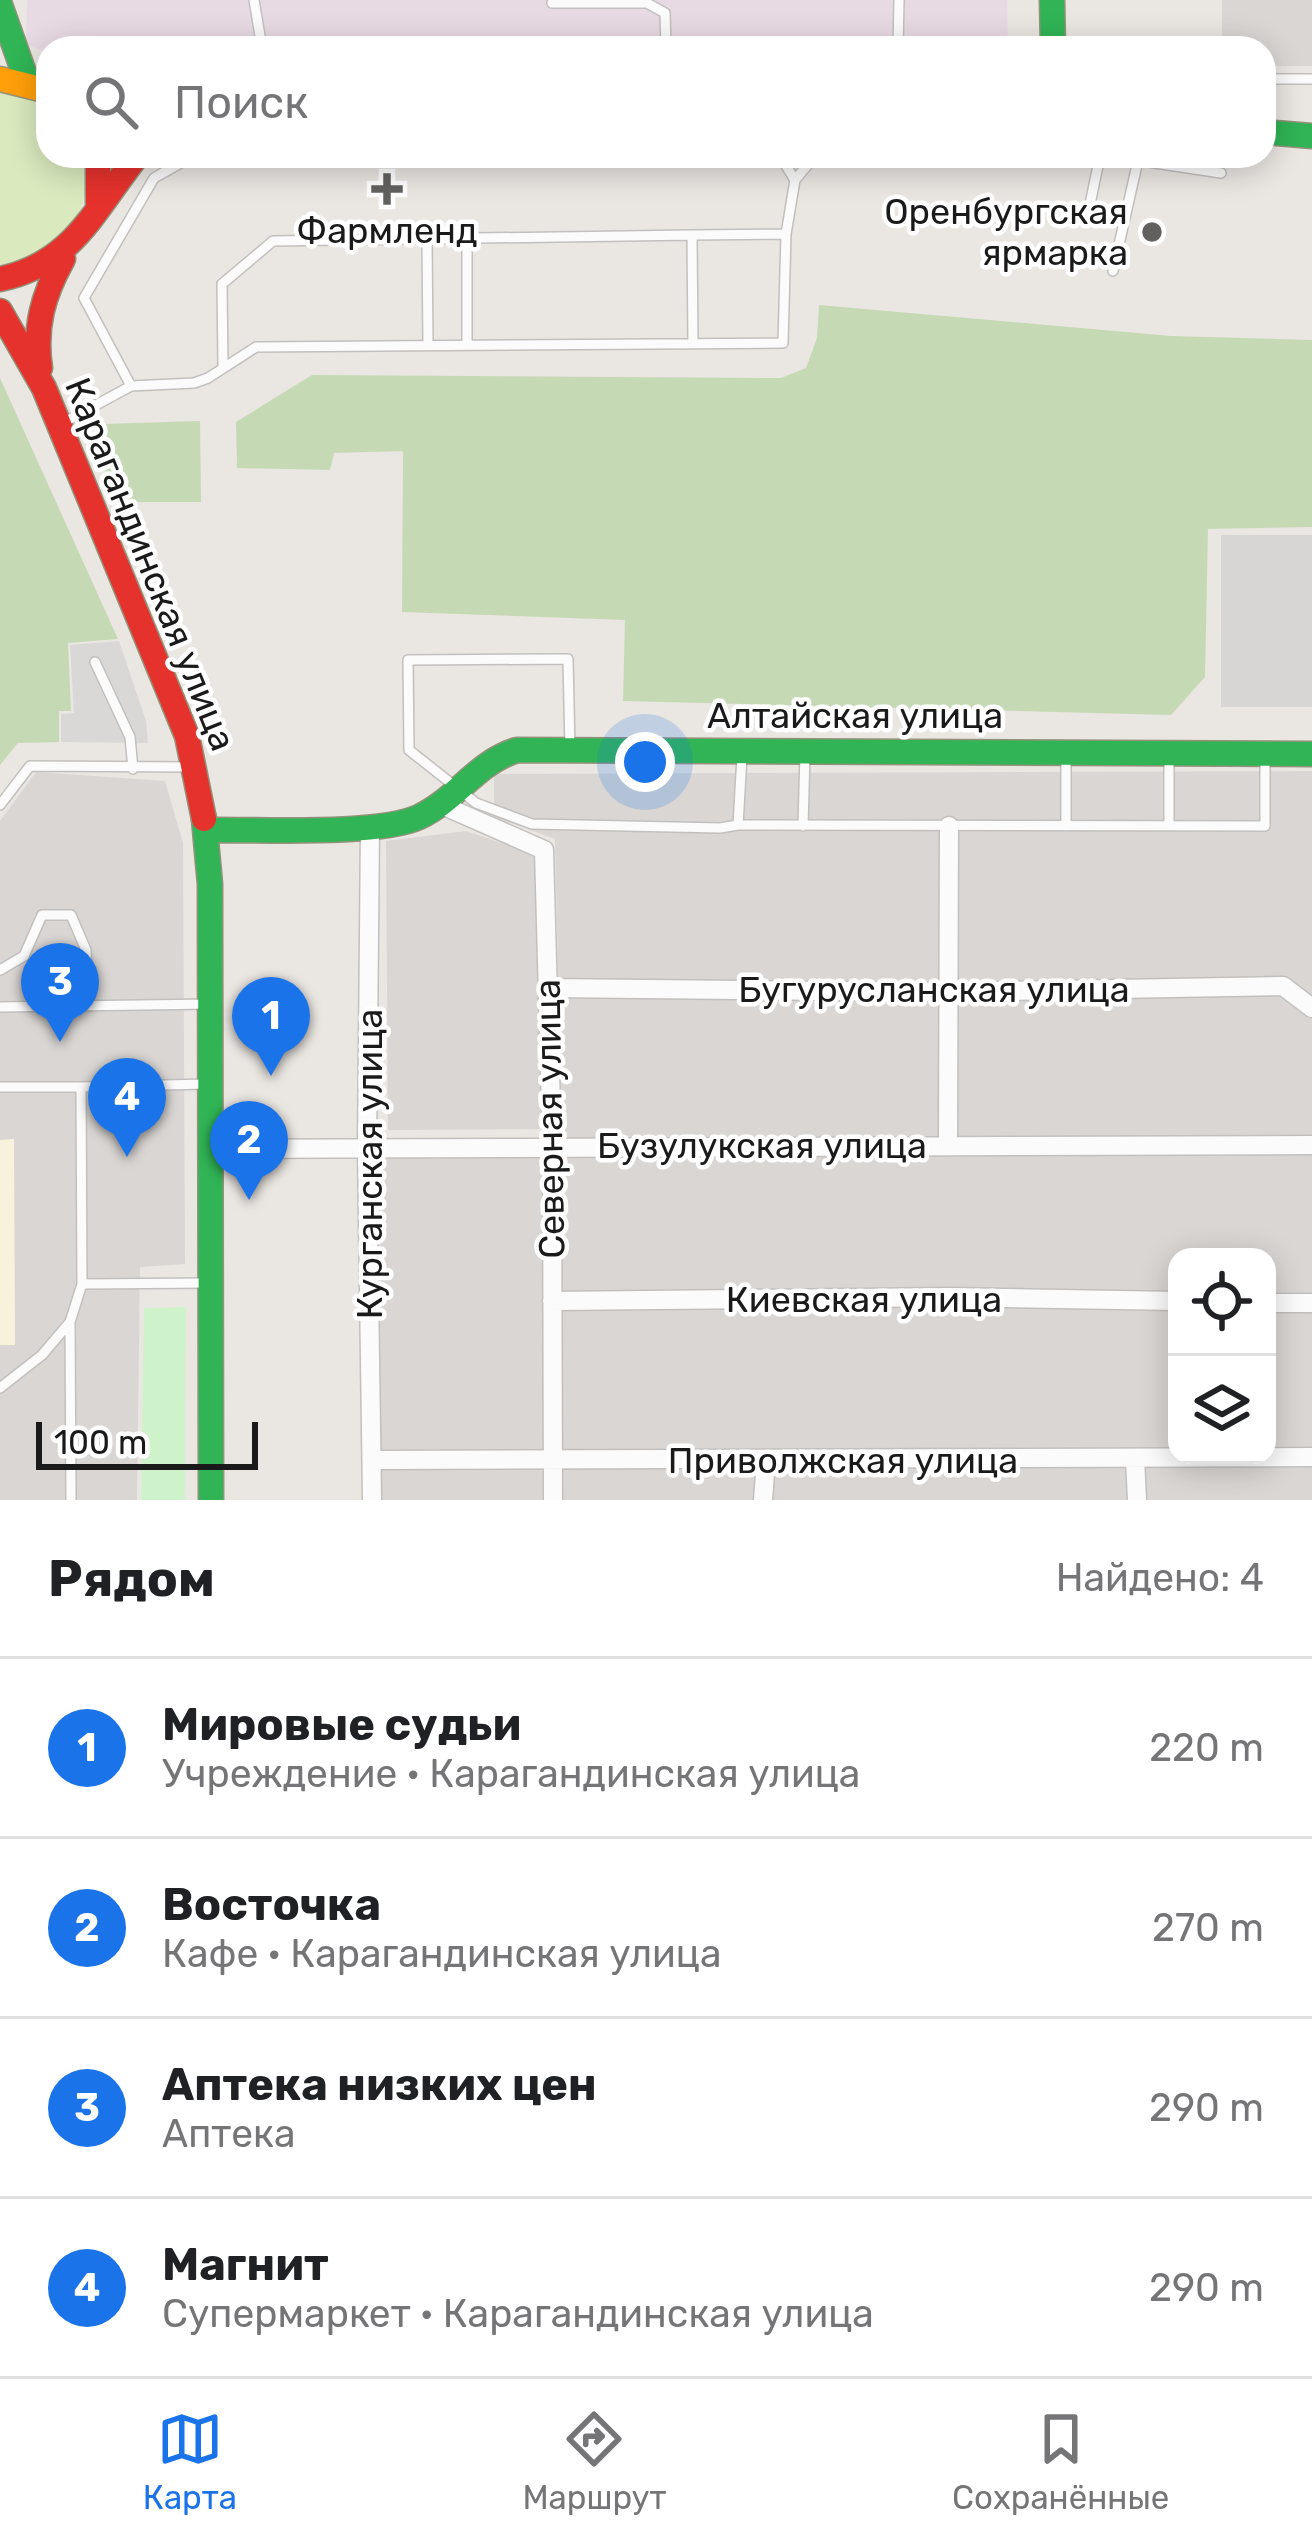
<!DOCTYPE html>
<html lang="ru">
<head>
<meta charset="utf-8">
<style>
	body { margin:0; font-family:Rubik,sans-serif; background:#f2f2f2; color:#202124 }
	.controls { position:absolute; right:36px; bottom:36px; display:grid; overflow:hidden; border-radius:24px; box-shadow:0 6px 30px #0003 }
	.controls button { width:108px; height:108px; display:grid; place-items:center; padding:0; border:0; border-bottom:3px solid #e0e0e0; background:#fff; color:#202124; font:60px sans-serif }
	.scale { position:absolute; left:36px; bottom:30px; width:222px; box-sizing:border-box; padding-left:12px; border:6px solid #1a1a1a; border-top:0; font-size:33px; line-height:42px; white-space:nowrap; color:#1a1a1a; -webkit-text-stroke:9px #fff; paint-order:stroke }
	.you { position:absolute; left:645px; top:762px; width:42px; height:42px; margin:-30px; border:9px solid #fff; border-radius:50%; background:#1a73e8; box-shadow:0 0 0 18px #1a73e833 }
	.badge { display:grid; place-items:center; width:78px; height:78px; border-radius:50%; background:#1a73e8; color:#fff; font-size:39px; font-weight:700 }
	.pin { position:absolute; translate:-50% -99px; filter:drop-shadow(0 3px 6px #0008) }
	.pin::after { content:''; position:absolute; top:63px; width:42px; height:36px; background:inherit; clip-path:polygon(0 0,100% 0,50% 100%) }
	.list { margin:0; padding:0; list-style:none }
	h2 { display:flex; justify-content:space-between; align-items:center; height:156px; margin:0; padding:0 48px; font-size:51px }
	h2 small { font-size:39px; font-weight:400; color:#757577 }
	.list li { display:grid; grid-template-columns:78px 1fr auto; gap:36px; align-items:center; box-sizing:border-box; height:180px; padding:0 48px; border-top:3px solid #e0e0e0 }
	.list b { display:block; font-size:45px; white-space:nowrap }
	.list p { margin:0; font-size:39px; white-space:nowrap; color:#757577 }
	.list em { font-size:39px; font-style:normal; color:#757577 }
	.icon { flex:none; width:66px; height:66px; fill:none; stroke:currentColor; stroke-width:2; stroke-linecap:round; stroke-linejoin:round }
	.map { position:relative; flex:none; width:1312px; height:1500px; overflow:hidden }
	.search { position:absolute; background:#fff; box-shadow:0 6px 30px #0003; left:36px; right:36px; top:36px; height:132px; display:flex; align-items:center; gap:30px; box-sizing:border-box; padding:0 42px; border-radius:36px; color:#757577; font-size:45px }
	.sheet { height:876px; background:#fff }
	nav { display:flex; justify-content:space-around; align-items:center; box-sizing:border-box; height:168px; border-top:3px solid #e0e0e0; background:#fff; font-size:33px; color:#757577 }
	nav a { display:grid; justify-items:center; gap:6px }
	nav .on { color:#1a73e8 }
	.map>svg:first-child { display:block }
	.residential { fill:#d9d6d4; fill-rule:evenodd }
	.industrial { fill:#e8dae3 }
	.education { fill:#f6f2db }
	.religious { fill:#d7d6d4 }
	.grass { fill:#dae9be }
	.forest { fill:#c6d9b5 }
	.park { fill:#cef2ca }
	.parking { fill:#dad8d6 }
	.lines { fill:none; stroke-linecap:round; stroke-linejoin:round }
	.lane-casing { stroke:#c2c0be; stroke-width:12 }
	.street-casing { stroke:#c2c0be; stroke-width:21 }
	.fast-casing { stroke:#94927a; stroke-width:27 }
	.slow-casing { stroke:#94927a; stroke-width:27 }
	.jam-casing { stroke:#94927a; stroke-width:27 }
	.lane { stroke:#fcfbfb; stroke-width:9 }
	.street { stroke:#fcfbfb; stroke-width:18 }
	.fast { stroke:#30b455; stroke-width:24 }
	.slow { stroke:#ff9f0a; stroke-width:24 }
	.jam { stroke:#e5322d; stroke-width:24 }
	.poi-dot { fill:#636160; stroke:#fff; stroke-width:4.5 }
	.labels { text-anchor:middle; stroke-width:9; stroke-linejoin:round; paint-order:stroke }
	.poi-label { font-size:36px; fill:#1a1a1a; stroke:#fff; text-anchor:end }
	.street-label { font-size:36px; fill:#1a1a1a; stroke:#fff }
</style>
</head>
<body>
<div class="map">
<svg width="1312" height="1500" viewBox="0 0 1312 1500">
	<rect width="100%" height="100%" fill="#eae6e2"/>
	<!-- residential -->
	<path class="residential" d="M1222,0H1312V66H1264V48H1222Z
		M1312,771V1500H376L373,1157H563L555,839L494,817V774ZM1177,1257H1267V1455H1177Z
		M36,772L165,781L183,843L185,1264L140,1267L137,1500H0V821Z
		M466,831L536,855L541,1129L388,1130L386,841Z"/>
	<!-- industrial -->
	<path class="industrial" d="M27,0H1007L1008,48H48V53L26,44Z"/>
	<!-- education -->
	<path class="education" d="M14,1139L15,1345H0V1140Z"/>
	<!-- religious -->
	<path class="religious" d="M1221,535H1312V707H1221Z"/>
	<!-- grass -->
	<path class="grass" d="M0,92H17L48,105V156H84C97,215 57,258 0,265Z"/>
	<!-- forest -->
	<path class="forest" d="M819,305L1171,336L1312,340V527L1208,529L1205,677L1171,715L623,701L625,620L402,612L403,451L334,453L330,470L237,468L236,422L312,375L781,378L806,368L817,338Z
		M0,378L118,639L68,643L71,711H59V742L18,743L0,765Z
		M200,421L201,502H117L103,461V424Z"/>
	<!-- park -->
	<path class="park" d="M186,1307L185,1500H141L144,1308Z"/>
	<!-- parking -->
	<path class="parking" d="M119,641L146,721L148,743L61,742V714L74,713L70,645Z"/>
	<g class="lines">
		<!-- lane casing -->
		<g class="lane-casing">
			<path id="lane" d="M254,0L262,48
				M552,3H647L665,13L666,48
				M898,48L899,0
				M1264,79H1312
				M780,156L795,180L815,156
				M1108,156L1221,173
				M1089,209L1100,156
				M467,240V344
				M427,241L428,344
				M1113,271L1139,156
				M693,343L692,235L786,234
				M223,366L222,284L273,241L692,235
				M131,386L84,298L154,178L193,156
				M59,425L131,386L194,383L208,378L256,347L783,343L786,234L795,180
				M95,662L130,737L133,769
				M570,750L568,659L408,660L409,750L476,803L532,824L720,828L738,825L742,756
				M1066,753V826
				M0,805L30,766L191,767
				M738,825L1265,826V759
				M803,826L805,753
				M1169,826V754
				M0,970L24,956L42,915H71L86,950L88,1005
				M61,977H87
				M0,1007L211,1004
				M0,1087H81
				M82,1284L208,1283
				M0,1388L42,1355L70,1322
				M71,1500L70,1322L82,1284L81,1087L206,1084"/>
		</g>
		<!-- street casing -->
		<g class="street-casing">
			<path id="street" d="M442,805L544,850L552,1145L553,1500
				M370,827L367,1148L372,1500
				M548,988L946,992L1283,986L1312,1008
				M948,1145L949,826
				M212,1149L1312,1145
				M552,1301L951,1297L1177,1301
				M1267,1303H1312
				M1135,1458L1137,1500
				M373,1460L1312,1457
				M763,1500L766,1461"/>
		</g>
		<!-- fast casing -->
		<g class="fast-casing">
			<path id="fast" d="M1052,0L1053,48
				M0,5L28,84
				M1264,132L1312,136
				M204,819L210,884L211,1500
				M207,830C258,829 377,836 419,817C456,800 477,762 517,750L1312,754"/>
		</g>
		<!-- slow casing -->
		<g class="slow-casing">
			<path id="slow" d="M0,79L48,91"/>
		</g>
		<!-- jam casing -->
		<g class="jam-casing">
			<path id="jam" d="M98,156V203
				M0,279C73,264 94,210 137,156
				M0,311L44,388L187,736L204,819
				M40,368C34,327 43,295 63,259"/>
		</g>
		<!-- lane -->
		<use href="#lane" class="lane"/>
		<!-- street -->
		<use href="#street" class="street"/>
		<!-- fast -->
		<use href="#fast" class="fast"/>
		<!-- slow -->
		<use href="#slow" class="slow"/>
		<!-- jam -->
		<use href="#jam" class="jam"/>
	</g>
	<!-- markers -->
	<g class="poi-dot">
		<path d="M381 171h12v12h12v12h-12v12h-12v-12h-12v-12h12z"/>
		<circle cx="1152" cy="232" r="12"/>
	</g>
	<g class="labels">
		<!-- poi labels -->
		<g class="poi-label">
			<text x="1128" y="224">Оренбургская<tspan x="1128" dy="41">ярмарка</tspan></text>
			<text x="387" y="243" text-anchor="middle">Фармленд</text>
		</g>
		<!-- street labels -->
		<g class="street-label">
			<text transform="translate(151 564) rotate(68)" y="13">Карагандинская улица</text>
			<text x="855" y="728">Алтайская улица</text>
			<text x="934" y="1002">Бугурусланская улица</text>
			<text transform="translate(549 1119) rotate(-91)" y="13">Северная улица</text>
			<text x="762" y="1158">Бузулукская улица</text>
			<text transform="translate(369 1164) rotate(-90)" y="13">Курганская улица</text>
			<text x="864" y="1312">Киевская улица</text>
			<text x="843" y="1473">Приволжская улица</text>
		</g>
	</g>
</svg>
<div class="controls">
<button><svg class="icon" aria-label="locate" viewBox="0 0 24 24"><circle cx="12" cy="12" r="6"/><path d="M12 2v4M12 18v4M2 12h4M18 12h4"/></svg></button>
<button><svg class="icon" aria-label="layers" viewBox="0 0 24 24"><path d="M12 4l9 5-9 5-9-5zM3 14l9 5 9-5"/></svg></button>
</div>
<div class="scale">100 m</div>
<div class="you"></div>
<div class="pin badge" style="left:271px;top:1076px">1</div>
<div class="pin badge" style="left:249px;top:1200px">2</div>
<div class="pin badge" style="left:60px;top:1042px">3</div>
<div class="pin badge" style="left:127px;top:1157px">4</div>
<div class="search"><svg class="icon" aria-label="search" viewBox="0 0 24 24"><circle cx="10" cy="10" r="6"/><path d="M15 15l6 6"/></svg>Поиск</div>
</div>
<section class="sheet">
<h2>Рядом<small>Найдено: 4</small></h2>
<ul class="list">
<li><span class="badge">1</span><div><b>Мировые судьи</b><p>Учреждение · Карагандинская улица</p></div><em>220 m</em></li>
<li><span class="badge">2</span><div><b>Восточка</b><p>Кафе · Карагандинская улица</p></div><em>270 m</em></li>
<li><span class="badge">3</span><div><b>Аптека низких цен</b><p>Аптека</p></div><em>290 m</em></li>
<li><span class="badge">4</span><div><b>Магнит</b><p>Супермаркет · Карагандинская улица</p></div><em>290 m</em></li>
</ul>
</section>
<nav>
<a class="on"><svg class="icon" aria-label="map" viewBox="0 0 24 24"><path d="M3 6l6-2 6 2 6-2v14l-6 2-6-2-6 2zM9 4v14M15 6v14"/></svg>Карта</a>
<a><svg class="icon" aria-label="directions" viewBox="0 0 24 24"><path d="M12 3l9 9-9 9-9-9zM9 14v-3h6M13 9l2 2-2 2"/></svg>Маршрут</a>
<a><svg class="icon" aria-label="saved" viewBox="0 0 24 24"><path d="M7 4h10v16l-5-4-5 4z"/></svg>Сохранённые</a>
</nav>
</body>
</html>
